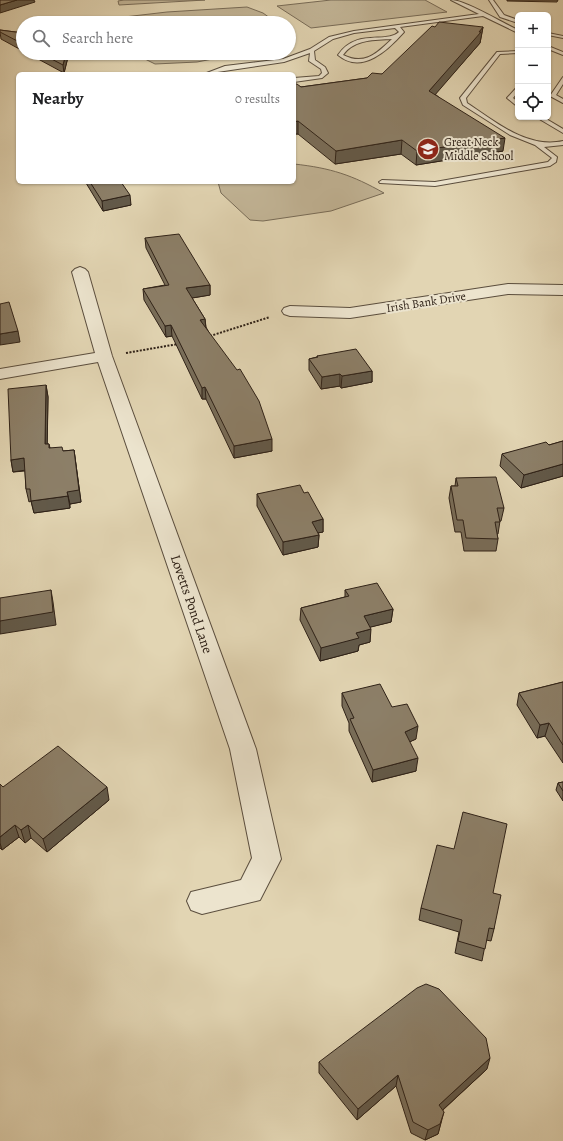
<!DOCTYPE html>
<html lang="en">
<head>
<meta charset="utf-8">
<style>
	body { margin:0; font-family:Alegreya,serif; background:#f6f6f6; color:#202124 }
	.controls { position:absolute; right:12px; top:12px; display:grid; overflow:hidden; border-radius:6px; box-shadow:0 1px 3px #0004 }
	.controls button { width:36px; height:36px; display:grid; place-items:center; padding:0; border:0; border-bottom:1px solid #e0e0e0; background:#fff; color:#202124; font:20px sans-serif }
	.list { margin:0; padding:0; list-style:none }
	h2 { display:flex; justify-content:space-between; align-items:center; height:52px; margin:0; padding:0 16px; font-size:17px }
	h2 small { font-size:13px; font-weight:400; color:#757577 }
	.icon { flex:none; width:22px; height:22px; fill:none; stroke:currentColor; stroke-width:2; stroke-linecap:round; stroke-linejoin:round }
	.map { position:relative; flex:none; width:563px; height:1141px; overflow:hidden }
	.search { position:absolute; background:#fff; box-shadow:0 1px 3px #0004; left:16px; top:16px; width:280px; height:44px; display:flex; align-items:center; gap:10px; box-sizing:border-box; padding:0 14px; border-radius:22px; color:#757577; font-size:15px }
	.panel { position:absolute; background:#fff; box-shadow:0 1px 3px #0004; left:16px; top:72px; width:280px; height:112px; border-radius:6px }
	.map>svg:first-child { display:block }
	.green { fill:#c3b698; stroke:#786c58 }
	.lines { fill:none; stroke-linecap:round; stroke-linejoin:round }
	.service-casing { stroke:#5b4e3e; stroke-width:2 }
	.minor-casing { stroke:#5b4e3e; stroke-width:2 }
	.path { stroke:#2e2117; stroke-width:2; stroke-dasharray:2 1.5; stroke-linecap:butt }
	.service { fill:#ece4ce; fill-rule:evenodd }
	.minor { fill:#ece4ce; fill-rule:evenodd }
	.wall { fill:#786d59; stroke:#2e2117 }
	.shaded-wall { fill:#625949; stroke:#2e2117 }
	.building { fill:#8c7f68; stroke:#2e2117 }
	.labels { text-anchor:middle; stroke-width:4; stroke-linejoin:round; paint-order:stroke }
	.far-poi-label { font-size:12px; fill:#2e2117; stroke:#ece4ce; text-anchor:start }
	.far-street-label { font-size:12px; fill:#2e2117; stroke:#ece4ce }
	.street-label { font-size:14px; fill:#2e2117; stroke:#ece4ce }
</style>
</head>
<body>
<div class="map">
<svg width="563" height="1141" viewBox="0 0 563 1141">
	<rect width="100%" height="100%" fill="#e2d5b3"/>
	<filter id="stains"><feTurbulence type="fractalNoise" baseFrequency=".005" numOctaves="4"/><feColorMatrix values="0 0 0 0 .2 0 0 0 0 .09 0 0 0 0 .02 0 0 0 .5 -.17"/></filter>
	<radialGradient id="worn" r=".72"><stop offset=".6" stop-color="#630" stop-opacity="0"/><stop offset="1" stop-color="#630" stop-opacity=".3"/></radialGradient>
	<!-- green -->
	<path class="green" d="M124,0H205L119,5L118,1Z
		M331,0H425L447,12L311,28L277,6Z
		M247,7L263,13L277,23H99L107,19L167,12Z
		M133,53H244L197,62L155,64Z
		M294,164C331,168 352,175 384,193L331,211L263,221L250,220L221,193L218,182H294Z"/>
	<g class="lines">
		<!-- service casing -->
		<g class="service-casing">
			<path id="service" d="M451,0C465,0 503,23 518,30V33L483,16L400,27L404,32C388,50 362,75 338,55C356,28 386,44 399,32L395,28L354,33L333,39L314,51L315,60L325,67L328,73L322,78L294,82V78L319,76L322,73L321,69L309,61L310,53L284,62L204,74L225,66L283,59L310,49L329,37L354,31L479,14ZM392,39C377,53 365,66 343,55C354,39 375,40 392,39Z
				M489,0H493L504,15L518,20V23L500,17Z
				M548,33L563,36V38L548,35Z
				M548,46L563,52V55L548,49Z
				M518,51V53L500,54L466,98L467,103C496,122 527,149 563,141V145L544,147L557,157L556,162L550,166L435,186L380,183L379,182L382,180L435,182L548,162L552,158L535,145L510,135L463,105L460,98L497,52Z
				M563,77V84L556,95L563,99V103L550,96Z
				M518,86V92L513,98L518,102V107L507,98Z
				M536,117H543L563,129V133Z"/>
		</g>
		<!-- minor casing -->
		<g class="minor-casing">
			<path id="minor" d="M80,267L85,269L88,272L112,356L256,749L281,859L260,900L202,914L191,910L187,901L191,892L241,880L252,858L230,749L98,362L0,379V369L95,353L72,272L75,269Z
				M508,284L563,285V295L508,294L350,318L290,316L284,314L282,311L284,308L290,306L350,308Z"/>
		</g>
		<!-- path -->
		<path class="path" d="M210,336L270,317
			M126,353L178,344"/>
		<!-- service -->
		<use href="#service" class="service"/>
		<!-- minor -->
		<use href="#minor" class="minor"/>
	</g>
	<!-- wall -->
	<path class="wall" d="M507,0H558L557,2L507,1Z
		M483,27L480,43L435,94L503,151L416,165L401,154L335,164L298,134H294V84L301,87L367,78L382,74Z
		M0,30L23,33V51L1,39L0,32Z
		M27,53H69L64,73Z
		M86,182H121L131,205L103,211L86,183Z
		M145,238L210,285V295L192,298L205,319L206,327L272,451L234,458L206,399H202L172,336L166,337L144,300L143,289L165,285L146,248Z
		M317,356L372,371V382L341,388L340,386L321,389L309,370V359L317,357Z
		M46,385L48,397L47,444H49L50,448L63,451L74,450L81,502L70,504V508L34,513L31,501L29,502L26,489L25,471L13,472L11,460Z
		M563,441V476L521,488L500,466L502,454L549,445Z
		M456,478L504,508L501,521H500L498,534H497L498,539L496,551H464L461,532H455L449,498L451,486H455Z
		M304,493L323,519V532L318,533L319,535L318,547L283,555L257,506V494Z
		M345,590L393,609L391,622L370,627V642L359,645L358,651L320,661L300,620L301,608L345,597Z
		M563,682V763L545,736L537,738L517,705L519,693Z
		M342,693L392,707L416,739L409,742L416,771L372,782L349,731V723L342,706Z
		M563,782V801L556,790L558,783Z
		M0,784L3,787L109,800L47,852L31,838L25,843L19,837L2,850L0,848Z
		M493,893L494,929L491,941L486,940L482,961L455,953L459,932L419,920L421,908Z
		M319,1062L487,1069L443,1110L441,1122L438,1134L425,1140L411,1133L396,1086L357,1120L319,1073Z"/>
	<!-- shaded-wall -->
	<path class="shaded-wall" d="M17,0H34L35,2L0,13V5Z
		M483,27L480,43L428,103L429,91Z
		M66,53H69L64,73L63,65Z
		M298,121V134H294V122Z
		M505,138L503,151L416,165L417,151Z
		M402,140L401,154L335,164L336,151Z
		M130,195L131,205L103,211L102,201Z
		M210,285V295L186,299V288Z
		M205,319L206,330L200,320Z
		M171,325L172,336L166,337L165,326Z
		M18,331L20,342L0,345V334Z
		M372,371V382L341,388L342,376Z
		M340,374V386L321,389L322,377Z
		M46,385L48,397L47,456L45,444Z
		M205,387L206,399H202V388Z
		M272,439V451L234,458V446Z
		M74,450L81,502L70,504L67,492Z
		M24,458L26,470L13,472L11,460Z
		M563,464V476L521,488L524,475Z
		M68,496L70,508L34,513L31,501Z
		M323,519V532L312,534V522Z
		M319,535L318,547L283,555V542Z
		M51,590L53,602L56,625L0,634V621Z
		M393,609L391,622L363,629L364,616Z
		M371,629L370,642L359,645L358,651L320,661L321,648L356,633Z
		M549,723L545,736L537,738L540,725Z
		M418,726L416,739L403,745L405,732Z
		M418,758L416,771L372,782L373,770Z
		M107,787L109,800L47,852L43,839Z
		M15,825L19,837L2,850L0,843V837Z
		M28,825L31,838L25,843L21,830Z
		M490,1058L487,1069L436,1116L439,1105Z
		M398,1075L396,1086L357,1120L358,1109Z
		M444,1112L438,1134L425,1140L428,1130Z"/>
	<!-- building -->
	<path class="building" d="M0,0H17L0,5Z
		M439,22L483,27L479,32H481L429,91L505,138L417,151L402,140L336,151L298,121L294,122V84H297L301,87L367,78L372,73L382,74L432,26L435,27Z
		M0,30L23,33V44L0,32Z
		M40,53H66L63,65Z
		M90,182H121L130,195L102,201Z
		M179,234L210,285L186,288L205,319L200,320L237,370L240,369L259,401L272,439L234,446L205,387L202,388L171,325L165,326L143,289L169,285L145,238Z
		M9,302L18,331L0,334V304Z
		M356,349L372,371L342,376L340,374L322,377L309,359L318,357L317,356Z
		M46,385L45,444H49V448L62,447L63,451L74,450L79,490L67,492L68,496L31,501L30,489H26L24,458L11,460L8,389Z
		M563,441V464L524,475L502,454L546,442L549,445Z
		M496,477L504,508H497L500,522H495L498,539L466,538L463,520H457L451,486H458L456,478Z
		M300,485L304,493L308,492L323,519L312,522L319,535L283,542L257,494Z
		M377,583L393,609L364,616L371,629L356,633L359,638L321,648L301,608L349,596L345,590Z
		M51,590L53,612L0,621V598Z
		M563,682V745L549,723L540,725L519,693Z
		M380,684L392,707L407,704L418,726L405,732L418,758L373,770L350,719L354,718L342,693Z
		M58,746L107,787L43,839L28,825L21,830L15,825L0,837V784L3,787Z
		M563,782V791L558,783Z
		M463,812L507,824L493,893L501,895L494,929L489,928L485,949L458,941L462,920L421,908L437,845L454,849Z
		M426,984L439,989L486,1038L490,1058L439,1105L444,1112L440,1124L428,1130L413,1122L398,1075L358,1109L319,1062L417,988Z"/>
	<!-- icons -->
	<defs>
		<g id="school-disc" transform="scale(1.15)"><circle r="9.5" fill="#8f2418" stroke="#ece4ce"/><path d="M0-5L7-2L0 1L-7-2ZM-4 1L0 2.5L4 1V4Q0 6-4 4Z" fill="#fff"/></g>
	</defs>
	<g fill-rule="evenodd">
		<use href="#school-disc" x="428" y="149"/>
	</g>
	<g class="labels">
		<!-- far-poi labels -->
		<g class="far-poi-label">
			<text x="444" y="146">Great Neck<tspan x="444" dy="14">Middle School</tspan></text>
		</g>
		<!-- far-street labels -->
		<g class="far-street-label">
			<text transform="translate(426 302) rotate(-9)" y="4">Irish Bank Drive</text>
		</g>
		<!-- street labels -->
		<g class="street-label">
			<text transform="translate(192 604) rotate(71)" y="5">Lovetts Pond Lane</text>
		</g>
	</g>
	<rect width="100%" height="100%" filter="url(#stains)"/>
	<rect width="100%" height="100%" fill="url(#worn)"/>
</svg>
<div class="controls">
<button>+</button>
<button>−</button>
<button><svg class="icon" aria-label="locate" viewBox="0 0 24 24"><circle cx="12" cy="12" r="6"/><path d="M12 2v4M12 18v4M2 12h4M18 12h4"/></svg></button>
</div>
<div class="search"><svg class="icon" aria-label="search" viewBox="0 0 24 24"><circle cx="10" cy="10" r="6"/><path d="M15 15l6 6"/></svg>Search here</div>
<section class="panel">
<h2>Nearby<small>0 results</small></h2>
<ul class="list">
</ul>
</section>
</div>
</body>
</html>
